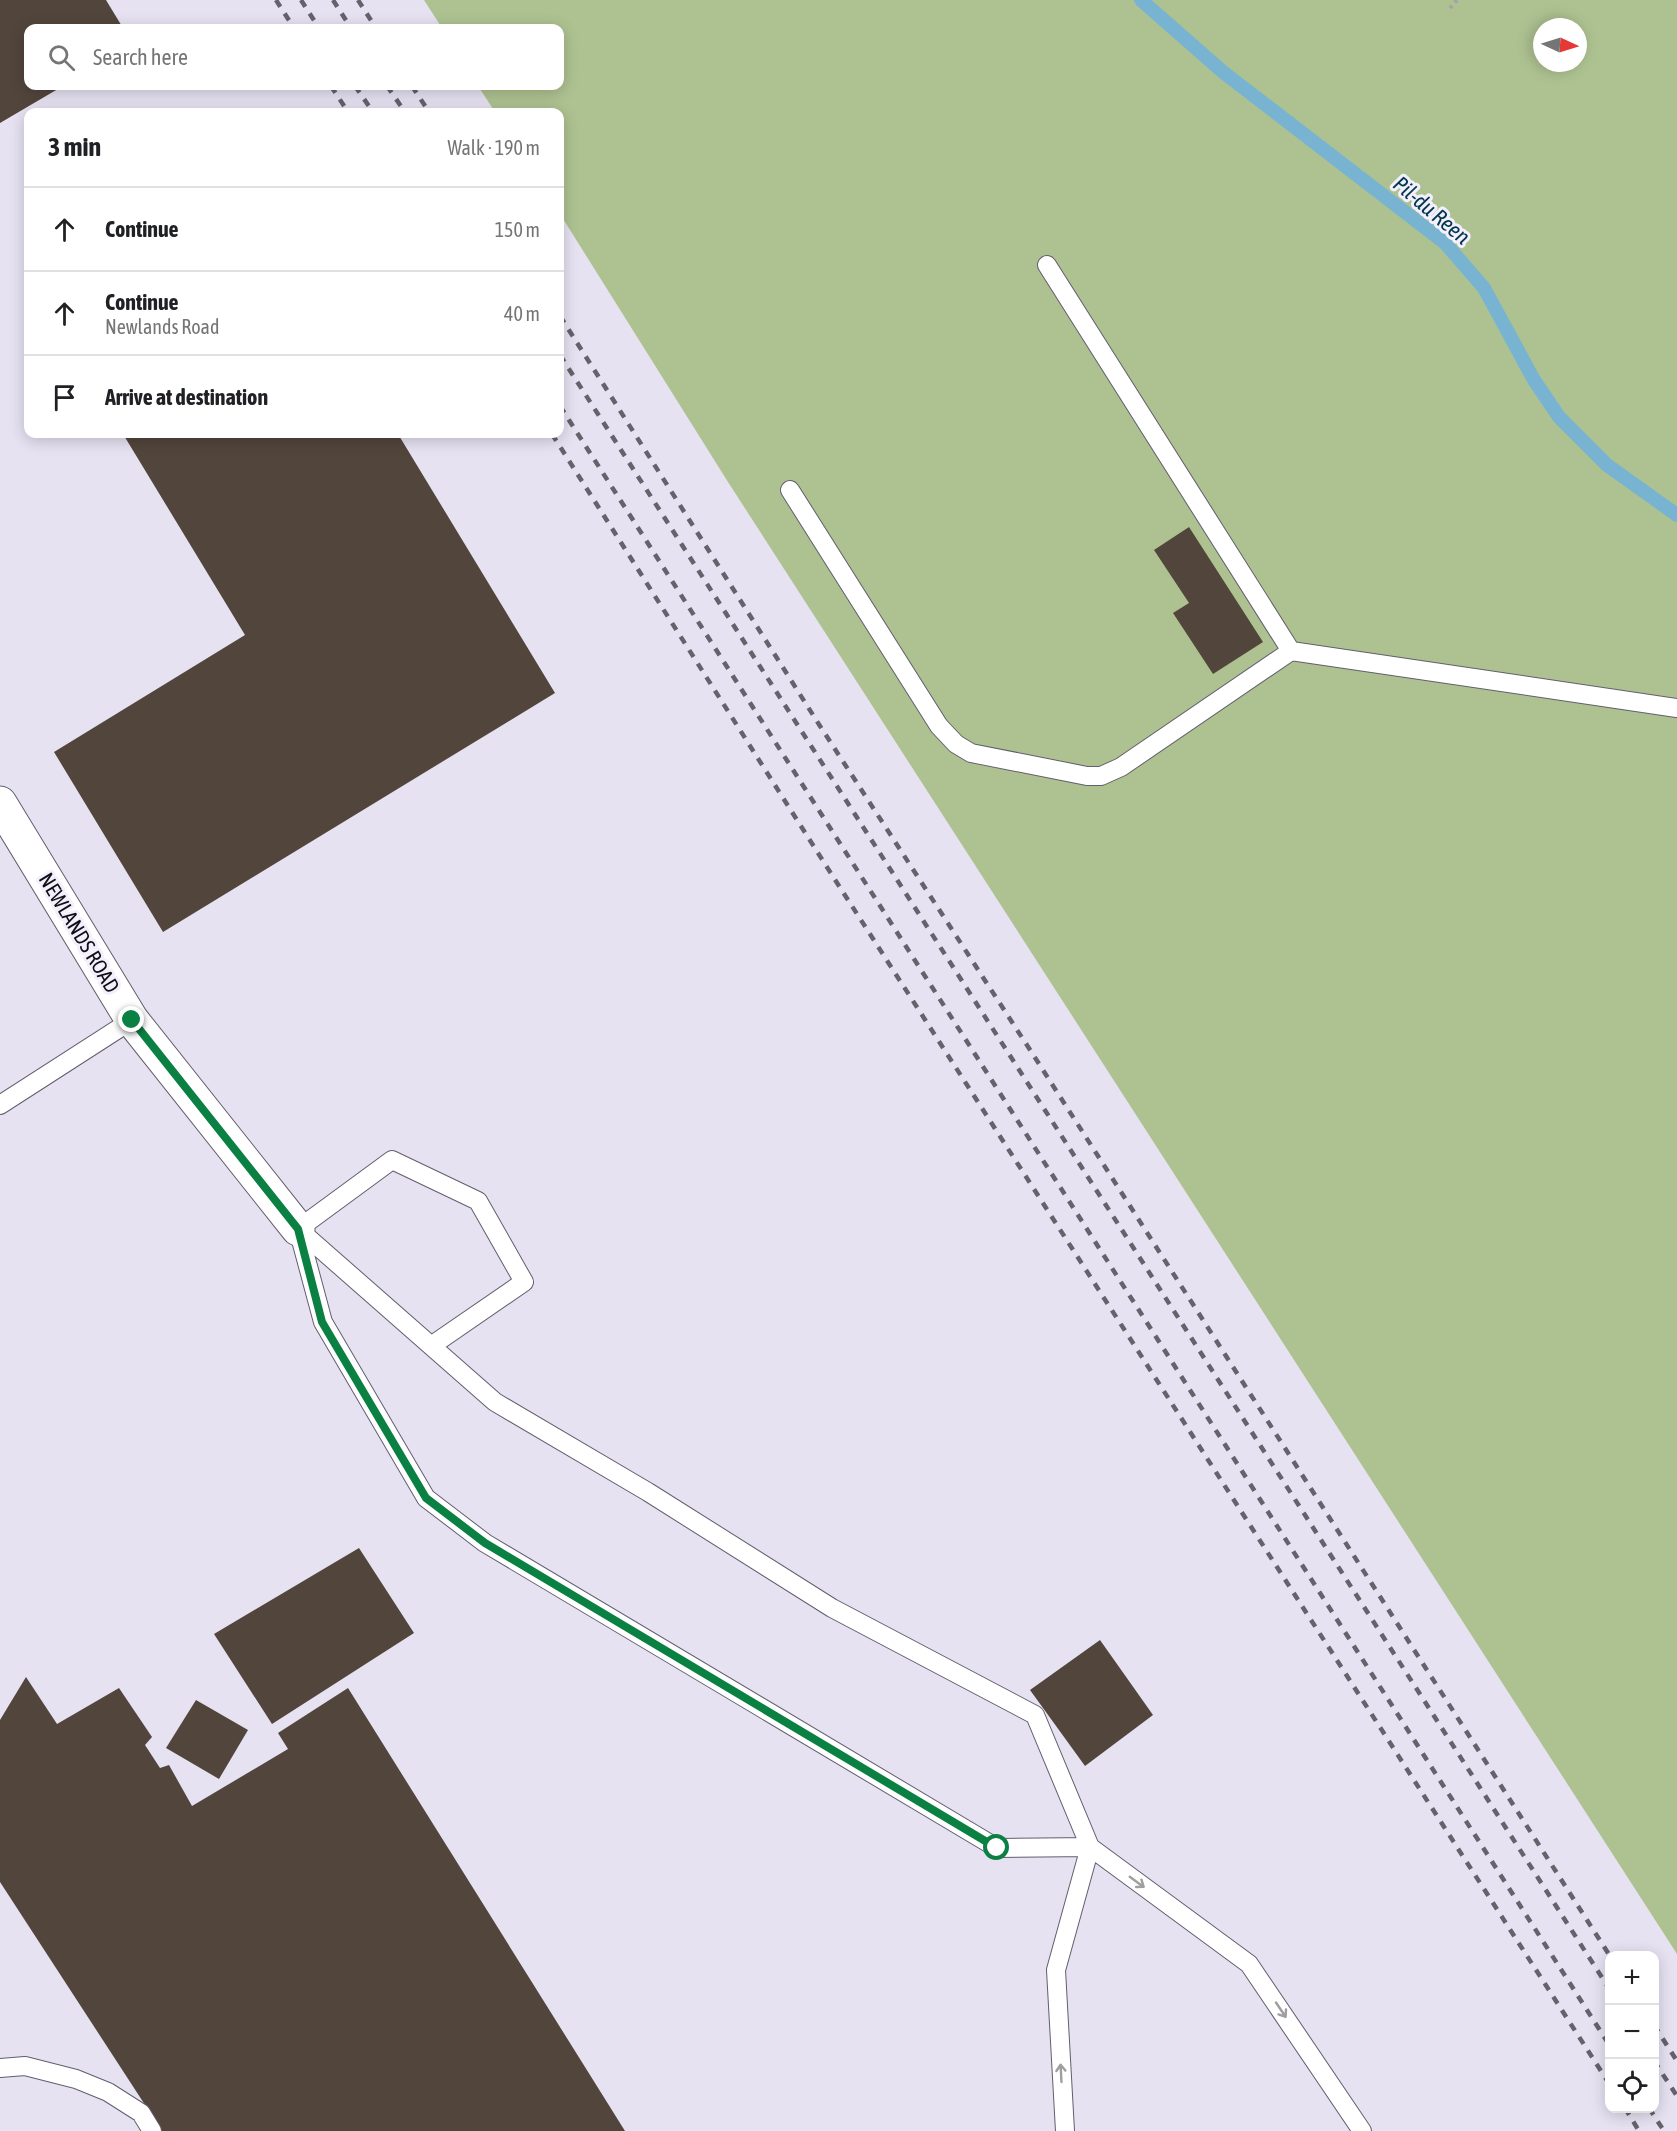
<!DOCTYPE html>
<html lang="en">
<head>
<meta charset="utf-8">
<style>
	body { margin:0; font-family:"Asap Condensed",sans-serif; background:#f6f6f6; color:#202124 }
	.controls { position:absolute; right:18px; bottom:18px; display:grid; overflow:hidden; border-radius:12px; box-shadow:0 3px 15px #0003 }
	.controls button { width:54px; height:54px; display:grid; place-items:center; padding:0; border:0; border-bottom:2px solid #e0e0e0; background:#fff; color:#202124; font:30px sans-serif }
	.compass { position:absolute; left:1533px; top:18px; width:54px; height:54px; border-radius:50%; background:#fff; box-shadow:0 3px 15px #0003; rotate:94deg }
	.stop { position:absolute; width:18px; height:18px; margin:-14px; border:4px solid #0b8043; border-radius:50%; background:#fff }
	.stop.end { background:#0b8043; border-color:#fff; box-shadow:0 2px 6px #0008 }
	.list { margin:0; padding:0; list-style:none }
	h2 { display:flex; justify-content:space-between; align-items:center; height:78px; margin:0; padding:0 24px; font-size:26px }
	h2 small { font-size:20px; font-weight:400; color:#757577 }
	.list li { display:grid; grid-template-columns:39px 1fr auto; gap:18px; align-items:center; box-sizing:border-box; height:84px; padding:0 24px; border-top:2px solid #e0e0e0 }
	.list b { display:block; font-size:22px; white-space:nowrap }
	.list p { margin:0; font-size:20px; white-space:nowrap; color:#757577 }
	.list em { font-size:20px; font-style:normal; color:#757577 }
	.icon { flex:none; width:33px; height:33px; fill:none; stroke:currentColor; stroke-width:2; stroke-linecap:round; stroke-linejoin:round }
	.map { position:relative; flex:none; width:1677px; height:2131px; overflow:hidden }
	.search { position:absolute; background:#fff; box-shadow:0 3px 15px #0003; left:24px; top:24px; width:540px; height:66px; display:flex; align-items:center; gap:15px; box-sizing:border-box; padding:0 21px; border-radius:12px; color:#757577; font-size:22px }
	.panel { position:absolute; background:#fff; box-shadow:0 3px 15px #0003; left:24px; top:108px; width:540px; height:330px; border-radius:12px }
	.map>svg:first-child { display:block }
	.green { fill:#aec291; fill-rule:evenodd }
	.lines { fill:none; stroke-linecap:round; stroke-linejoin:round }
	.stream { stroke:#78b4d2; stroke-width:14 }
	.building { fill:#52453c }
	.service-casing { stroke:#625e6c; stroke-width:20 }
	.minor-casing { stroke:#625e6c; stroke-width:35 }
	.path { stroke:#a5a2ae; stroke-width:4; stroke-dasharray:3 4.5; stroke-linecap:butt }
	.service { stroke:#fff; stroke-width:18 }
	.minor { stroke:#fff; stroke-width:33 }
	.rail { stroke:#65626b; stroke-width:4.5; stroke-dasharray:8 8; stroke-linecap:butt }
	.oneway { stroke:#9f9fa1 }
	.route { stroke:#0b8043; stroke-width:8 }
	.labels { text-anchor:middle; stroke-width:6; stroke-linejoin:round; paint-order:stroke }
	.street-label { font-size:21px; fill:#100e13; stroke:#f3effd }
	.water-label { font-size:22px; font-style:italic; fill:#00374c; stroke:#f3effd }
</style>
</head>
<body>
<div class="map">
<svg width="1677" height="2131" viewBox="0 0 1677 2131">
	<rect width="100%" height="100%" fill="#e6e2f2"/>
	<!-- green -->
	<path class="green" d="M424,0H1677V1954L728,482L560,214V112H495L478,86H560V28H442ZM1542,27H1578V63H1542Z"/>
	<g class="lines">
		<!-- stream -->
		<path class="stream" d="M1141,0L1223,72L1445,243L1484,288L1534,380L1559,417L1607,465L1677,515"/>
	</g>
	<!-- building -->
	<path class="building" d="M0,0H106L123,28H28V86H63L0,123Z
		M123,434H398L555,693L163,932L54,752L245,635Z
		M1189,527L1263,642L1213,674L1173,613L1189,603L1154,550Z
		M359,1548L414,1633L272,1724L214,1634Z
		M1100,1640L1153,1715L1085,1766L1030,1690Z
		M26,1677L57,1724L119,1688L152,1737L145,1745L160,1768L169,1765L192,1806L288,1749L278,1733L348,1688L625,2131H162L0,1882V1720Z
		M196,1700L248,1730L219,1779L166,1748Z"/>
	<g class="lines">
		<!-- service casing -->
		<g class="service-casing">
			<path id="service" d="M1047,265L1291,651
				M790,490L939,726L956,744L971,753L1087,776H1101L1121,767L1291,651L1677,708
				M0,1105L132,1020
				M298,1229L495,1402L648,1492L832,1608L1035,1715L1090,1847L997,1848L485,1543L426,1498L323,1322Z
				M298,1229L392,1160L478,1201L524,1282L431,1346
				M0,2068L25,2066L76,2079L108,2092L141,2113L152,2131
				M1065,2131L1056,1970L1090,1847L1249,1964L1362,2131"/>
		</g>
		<!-- minor casing -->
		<g class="minor-casing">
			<path id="minor" d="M0,803L132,1020L298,1229"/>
		</g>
		<!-- path -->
		<path class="path" d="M1450,8L1457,0"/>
		<!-- service -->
		<use href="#service" class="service"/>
		<!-- minor -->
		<use href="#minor" class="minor"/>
		<!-- rail -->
		<path class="rail" d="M276,0L294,28
			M301,0L319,28
			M333,0L351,28
			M358,0L376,28
			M331,86L348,112
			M355,86L373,112
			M387,86L405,112
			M412,86L429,112
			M560,316L820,726L1034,1056L1610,1956
			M560,355L1610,1990
			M560,406L1610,2046
			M552,434L832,875L1610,2085
			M1654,2025L1677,2061
			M1654,2061L1677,2096
			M1625,2108L1639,2131
			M1649,2108L1664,2131"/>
	</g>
	<!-- one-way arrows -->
	<defs><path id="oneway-shaft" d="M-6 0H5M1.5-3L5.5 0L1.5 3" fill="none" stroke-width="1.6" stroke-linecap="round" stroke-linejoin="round" transform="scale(1.5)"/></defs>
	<g class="oneway">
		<use href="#oneway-shaft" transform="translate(1137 1882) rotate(36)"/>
		<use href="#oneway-shaft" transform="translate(1281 2010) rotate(56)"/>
		<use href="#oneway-shaft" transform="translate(1061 2073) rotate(-93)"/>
	</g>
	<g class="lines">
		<!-- route -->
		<path class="route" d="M132,1020L298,1229L322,1322L426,1498L485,1543L997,1848"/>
	</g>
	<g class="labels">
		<!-- street labels -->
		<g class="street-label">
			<text transform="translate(79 933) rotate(59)" y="7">NEWLANDS ROAD</text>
		</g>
		<!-- water labels -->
		<g class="water-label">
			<text transform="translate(1432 210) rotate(40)" y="8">Pil-du Reen</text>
		</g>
	</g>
</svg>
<div class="controls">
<button>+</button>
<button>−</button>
<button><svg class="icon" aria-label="locate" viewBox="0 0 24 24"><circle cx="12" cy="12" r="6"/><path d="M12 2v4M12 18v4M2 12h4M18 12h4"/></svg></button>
</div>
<svg class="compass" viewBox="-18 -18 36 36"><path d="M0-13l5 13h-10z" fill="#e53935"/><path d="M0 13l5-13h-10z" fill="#757577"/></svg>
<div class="stop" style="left:997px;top:1848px"></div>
<div class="stop end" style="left:132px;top:1020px"></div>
<div class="search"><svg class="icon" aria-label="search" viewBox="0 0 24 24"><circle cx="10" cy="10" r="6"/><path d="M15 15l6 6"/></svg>Search here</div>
<section class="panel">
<h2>3 min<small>Walk · 190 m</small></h2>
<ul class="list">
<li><svg class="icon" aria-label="ahead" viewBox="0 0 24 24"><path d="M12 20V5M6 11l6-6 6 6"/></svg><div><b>Continue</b></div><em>150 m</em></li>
<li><svg class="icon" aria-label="ahead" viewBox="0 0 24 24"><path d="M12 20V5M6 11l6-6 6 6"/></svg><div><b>Continue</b><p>Newlands Road</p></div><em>40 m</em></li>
<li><svg class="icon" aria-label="arrive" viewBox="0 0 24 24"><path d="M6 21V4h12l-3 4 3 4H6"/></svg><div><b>Arrive at destination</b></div></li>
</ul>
</section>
</div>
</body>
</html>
